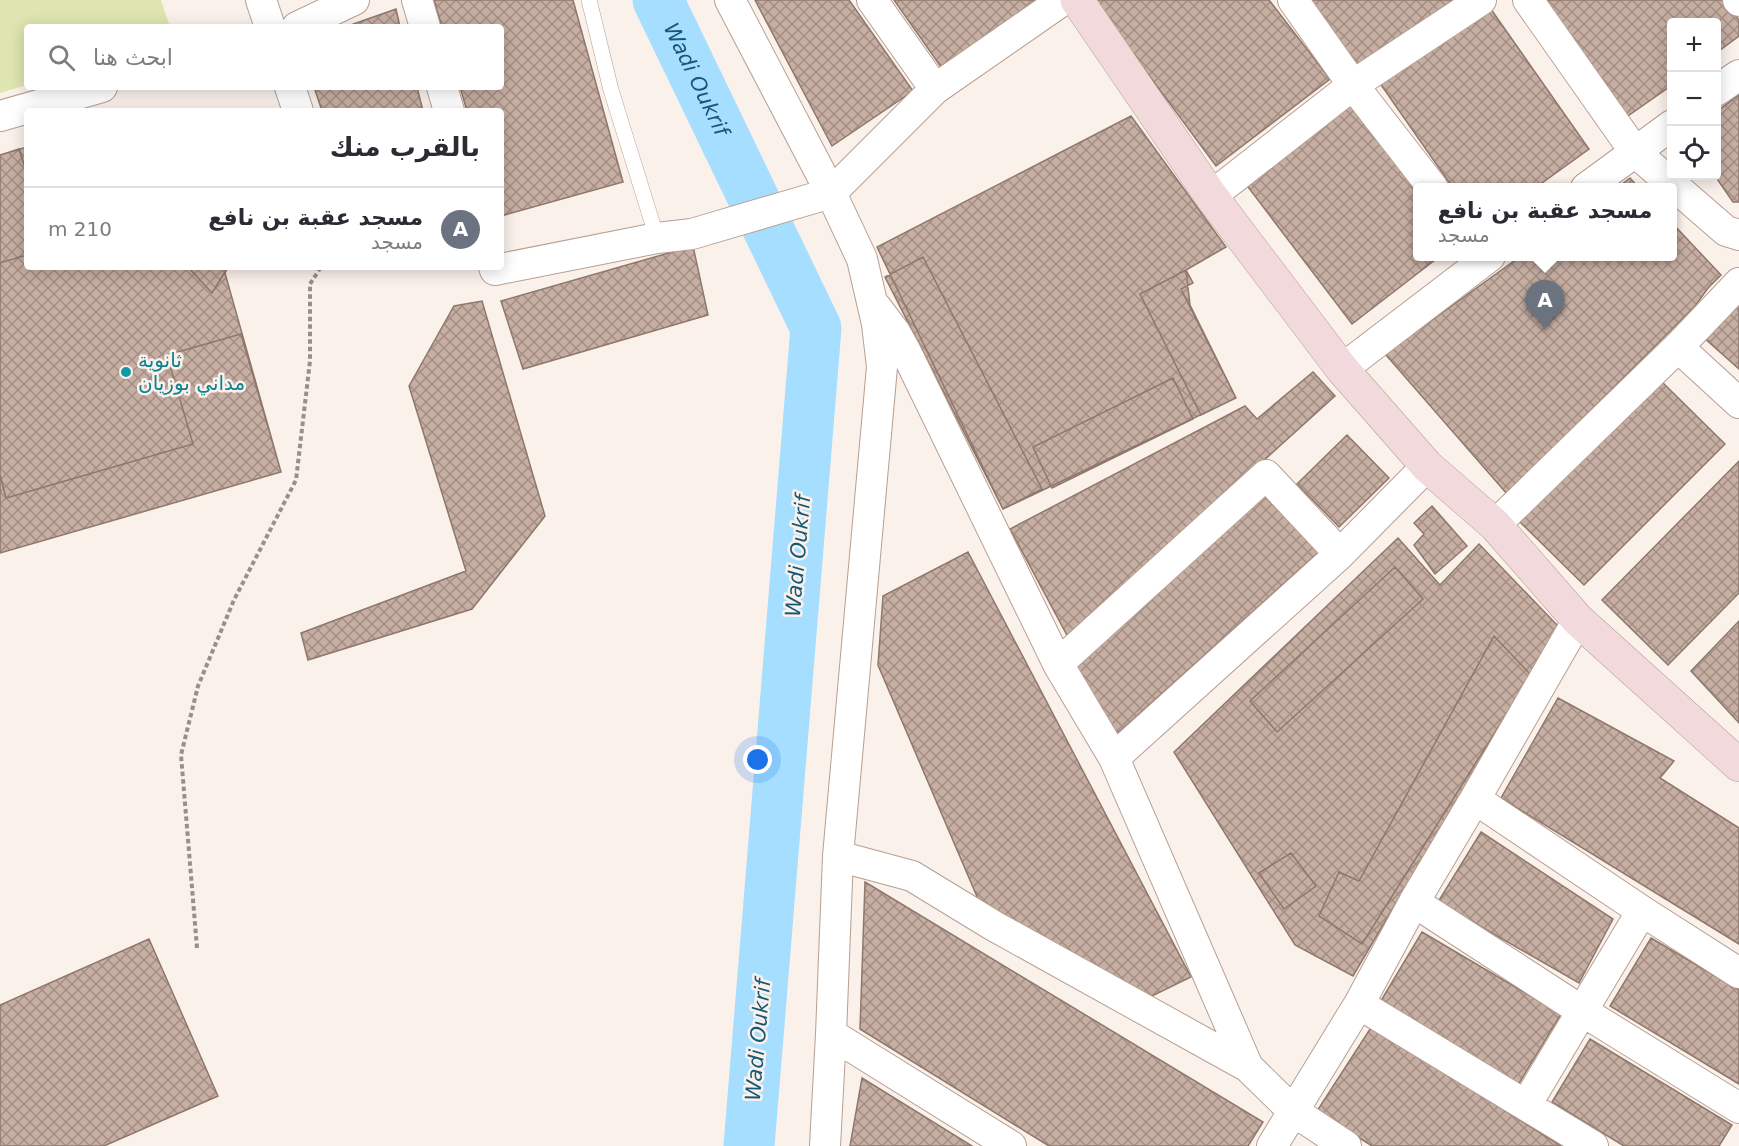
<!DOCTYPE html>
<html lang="ar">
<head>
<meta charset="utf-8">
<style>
	body { margin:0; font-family:"DejaVu Sans","Noto Sans Arabic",sans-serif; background:#f7f7f7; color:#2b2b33; direction:rtl }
	.controls { position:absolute; right:18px; top:18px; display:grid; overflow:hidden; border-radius:6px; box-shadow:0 3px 15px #0003 }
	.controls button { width:54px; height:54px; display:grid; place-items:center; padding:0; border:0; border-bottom:2px solid #e1e1e2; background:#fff; color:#2b2b33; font:30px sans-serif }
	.you { position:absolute; left:758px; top:760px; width:21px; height:21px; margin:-15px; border:4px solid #fff; border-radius:50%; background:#1a73e8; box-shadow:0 0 0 9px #1a73e833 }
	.badge { display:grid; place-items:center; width:39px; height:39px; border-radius:50%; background:#111827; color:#fff; font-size:20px; font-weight:700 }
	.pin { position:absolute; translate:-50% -50px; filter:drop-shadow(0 2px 3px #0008) }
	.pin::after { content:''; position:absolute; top:32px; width:21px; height:18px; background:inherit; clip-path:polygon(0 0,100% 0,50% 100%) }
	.popup { position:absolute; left:1413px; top:183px; width:264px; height:78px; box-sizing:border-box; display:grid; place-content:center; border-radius:6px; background:#fff; filter:drop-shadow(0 2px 4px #0005); font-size:20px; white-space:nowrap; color:#7c7c81 }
	.popup b { font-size:22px; color:#2b2b33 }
	.popup::after { content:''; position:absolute; left:50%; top:100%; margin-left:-12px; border:12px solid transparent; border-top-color:#fff }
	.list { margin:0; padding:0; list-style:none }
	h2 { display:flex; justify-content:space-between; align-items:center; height:78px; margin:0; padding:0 24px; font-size:26px }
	h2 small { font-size:20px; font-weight:400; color:#7c7c81 }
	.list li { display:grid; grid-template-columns:39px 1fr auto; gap:18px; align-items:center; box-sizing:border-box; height:84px; padding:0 24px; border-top:2px solid #e1e1e2 }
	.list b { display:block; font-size:22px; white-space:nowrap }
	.list p { margin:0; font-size:20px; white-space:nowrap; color:#7c7c81 }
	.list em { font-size:20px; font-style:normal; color:#7c7c81 }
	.icon { flex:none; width:33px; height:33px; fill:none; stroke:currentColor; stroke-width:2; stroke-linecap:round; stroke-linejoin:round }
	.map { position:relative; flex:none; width:1739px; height:1146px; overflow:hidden; direction:ltr }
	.search { position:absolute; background:#fff; box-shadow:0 3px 15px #0003; left:24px; top:24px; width:480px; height:66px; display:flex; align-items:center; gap:15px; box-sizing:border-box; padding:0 21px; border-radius:6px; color:#7c7c81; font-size:22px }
	.panel { position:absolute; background:#fff; box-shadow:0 3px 15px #0003; left:24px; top:108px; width:480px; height:162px; border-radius:6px; direction:rtl }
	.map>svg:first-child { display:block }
	.pitch { fill:#dfe5b0 }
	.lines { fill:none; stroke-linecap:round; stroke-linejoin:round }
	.river { stroke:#a6deff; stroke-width:51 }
	.building { fill:url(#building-cross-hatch); stroke:#8e776b; stroke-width:1.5 }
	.lane-casing { stroke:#b79f92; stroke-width:16 }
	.street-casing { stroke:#b79f92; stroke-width:32 }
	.secondary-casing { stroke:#b79f92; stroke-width:34 }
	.path { stroke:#998f8a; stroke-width:4; stroke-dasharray:4.5 3; stroke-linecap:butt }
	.lane { stroke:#fff; stroke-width:15 }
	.street { stroke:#fff; stroke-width:30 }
	.secondary { stroke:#f2d9dc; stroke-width:33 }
	.culture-dot { fill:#0f9aa8; stroke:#fbf1eb; stroke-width:2 }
	.labels { text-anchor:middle; stroke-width:5; stroke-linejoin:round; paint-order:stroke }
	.culture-label { font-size:20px; fill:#0d838f; stroke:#fbf1eb; text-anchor:start }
	.water-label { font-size:21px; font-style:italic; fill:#155878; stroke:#fbf1eb }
</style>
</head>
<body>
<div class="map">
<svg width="1739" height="1146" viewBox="0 0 1739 1146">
	<defs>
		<pattern id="building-cross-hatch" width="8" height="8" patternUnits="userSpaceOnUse" patternTransform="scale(1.5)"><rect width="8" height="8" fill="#c7aea2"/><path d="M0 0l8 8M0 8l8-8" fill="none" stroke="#a28e84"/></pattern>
	</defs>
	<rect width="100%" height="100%" fill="#fbf1eb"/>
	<!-- pitch -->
	<path class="pitch" d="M0,0H161L170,27H27V85L0,93Z"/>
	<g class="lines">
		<!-- river -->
		<path class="river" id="s1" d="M658,0L816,328L749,1146"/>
	</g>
	<!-- building -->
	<path class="building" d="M434,0H573L623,182L501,216V111H467L460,87H501V27H442Z
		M755,0H849L913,91L832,146Z
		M894,0H1038L941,67Z
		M1093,0H1269L1330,79L1216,166Z
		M1305,0H1453L1355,69Z
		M1540,0H1724L1739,20V36L1716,53V22H1672V85L1625,118Z
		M1488,5L1589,149L1535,188H1453L1379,82Z
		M396,9L400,27H345Z
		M314,87H417L423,111H322Z
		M1739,95V202H1733L1715,176H1716V112Z
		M1356,99L1418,188V256H1440L1352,324L1245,183Z
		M1131,116L1226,247L1186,270L1190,305L1236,398L1003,509L877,247Z
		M27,147V267H228L225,273L281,472L0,553V155Z
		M19,149L27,174V255L0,263V155Z
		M1630,178L1639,188H1617Z
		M1672,223L1721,275L1708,288L1695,306L1507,494L1385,354L1521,256H1672Z
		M693,246L708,315L523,369L501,301Z
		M923,257L1042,489L1003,509L885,277Z
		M188,267H228L212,293Z
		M1186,270L1193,283L1181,289L1236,398L1201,415L1140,294Z
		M1739,298V369L1703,337Z
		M482,301L545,516L472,609L308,660L301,633L466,571L409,386L454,306Z
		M241,334L281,472L0,553V475L6,498L193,444L167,355Z
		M1313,372L1335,396L1068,637L1010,529L1245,406L1257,419Z
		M1173,378L1193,419L1052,488L1033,447Z
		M1658,378L1725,444L1584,585L1517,519Z
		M1347,435L1389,478L1339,527L1297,484Z
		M1739,461V593L1668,665L1602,600Z
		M1261,493L1320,551L1119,732L1106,730L1077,667Z
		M1432,506L1467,546L1435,574L1414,545L1424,534L1414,523Z
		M1398,538L1440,585L1479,544L1559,627L1353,976L1295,945L1174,752Z
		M968,552L1191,977L1144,1000L978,899L878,665L883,596Z
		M1395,567L1423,599L1277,732L1250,701Z
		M1739,621V723L1691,671Z
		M1494,636L1531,675L1362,944L1319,916L1339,872L1359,881Z
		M1558,698L1674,761L1660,778L1739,828V944L1501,798Z
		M1481,832L1613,919L1579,983L1438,902Z
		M1291,853L1316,886L1284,909L1259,873Z
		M865,882L1263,1122L1248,1146H1049L860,1029Z
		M1422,932L1561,1014L1518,1085L1379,1004Z
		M1651,938L1739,990V1084L1610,1006Z
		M149,939L218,1096L104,1146H0V1005Z
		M1372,1026L1561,1146H1372L1317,1111Z
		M1590,1039L1732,1125L1719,1146H1624L1552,1102Z
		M862,1078L972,1146H850Z"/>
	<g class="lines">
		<!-- lane casing -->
		<g class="lane-casing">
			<path id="lane" d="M589,0L611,90L657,238"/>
		</g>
		<!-- street casing -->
		<g class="street-casing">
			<path id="street" d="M261,0L270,27
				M417,0L425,27
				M730,0L831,193L862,259L877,324L882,367L838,856L831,1034L825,1146
				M872,0L935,89
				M1293,0L1353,85L1433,188
				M1528,0L1635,152L1726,231L1739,235
				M1738,0L1739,1
				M297,27L354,0
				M290,87L298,111
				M442,87L449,111
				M1716,91L1739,75
				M0,116L102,87
				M1586,188L1672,125
				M1211,196L1353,85L1481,0
				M494,267L495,270L657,238L692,234L831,193L935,89L1063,0
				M876,307L895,332L906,352L1058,664L1114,758L1248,1067
				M1678,347L1739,403
				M1342,369L1490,256
				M1495,525L1678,347L1739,283
				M1058,664L1266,475L1340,554
				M1114,758L1340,554L1427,466
				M1475,799L1642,911L1739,973
				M838,856L912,876L994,926L1248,1067L1293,1111L1346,1146
				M1414,902L1582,1011L1739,1108
				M1359,1004L1593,1146
				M831,1034L1011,1146
				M1526,1105L1642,911
				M1272,1146L1359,1004L1414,902L1475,799L1578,620"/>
		</g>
		<!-- secondary casing -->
		<g class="secondary-casing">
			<path id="secondary" d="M1077,0L1211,196L1342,369L1427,466L1495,525L1578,620L1739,765"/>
		</g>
		<!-- path -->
		<path class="path" d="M197,948L181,755L198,686L234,600L296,480L310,361V284L321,267"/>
		<!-- lane -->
		<use href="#lane" class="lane"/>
		<!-- street -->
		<use href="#street" class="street"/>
		<!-- secondary -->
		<use href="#secondary" class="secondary"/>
	</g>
	<!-- markers -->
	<circle class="culture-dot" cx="126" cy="372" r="6"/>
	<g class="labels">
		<!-- culture labels -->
		<g class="culture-label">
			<text x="138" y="367">ثانوية<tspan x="138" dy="23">مداني بوزيان</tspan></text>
		</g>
		<!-- water labels -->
		<g class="water-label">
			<text dy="7" stroke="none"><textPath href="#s1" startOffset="88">Wadi Oukrif</textPath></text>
			<text transform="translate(798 556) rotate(-85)" y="7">Wadi Oukrif</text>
			<text transform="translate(758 1040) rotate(-85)" y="7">Wadi Oukrif</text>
		</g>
	</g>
</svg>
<div class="controls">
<button>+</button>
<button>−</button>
<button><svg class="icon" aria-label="locate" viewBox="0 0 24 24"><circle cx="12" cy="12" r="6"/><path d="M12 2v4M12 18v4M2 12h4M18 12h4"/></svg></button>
</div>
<div class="you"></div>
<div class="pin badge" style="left:1545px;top:330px;background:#6b7280">A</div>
<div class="popup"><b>مسجد عقبة بن نافع</b>مسجد</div>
<div class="search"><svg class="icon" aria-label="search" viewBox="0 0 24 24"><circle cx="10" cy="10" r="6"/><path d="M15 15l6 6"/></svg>ابحث هنا</div>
<section class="panel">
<h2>بالقرب منك<small></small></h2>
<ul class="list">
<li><span class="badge" style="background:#6b7280">A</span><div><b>مسجد عقبة بن نافع</b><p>مسجد</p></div><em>210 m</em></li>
</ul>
</section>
</div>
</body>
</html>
